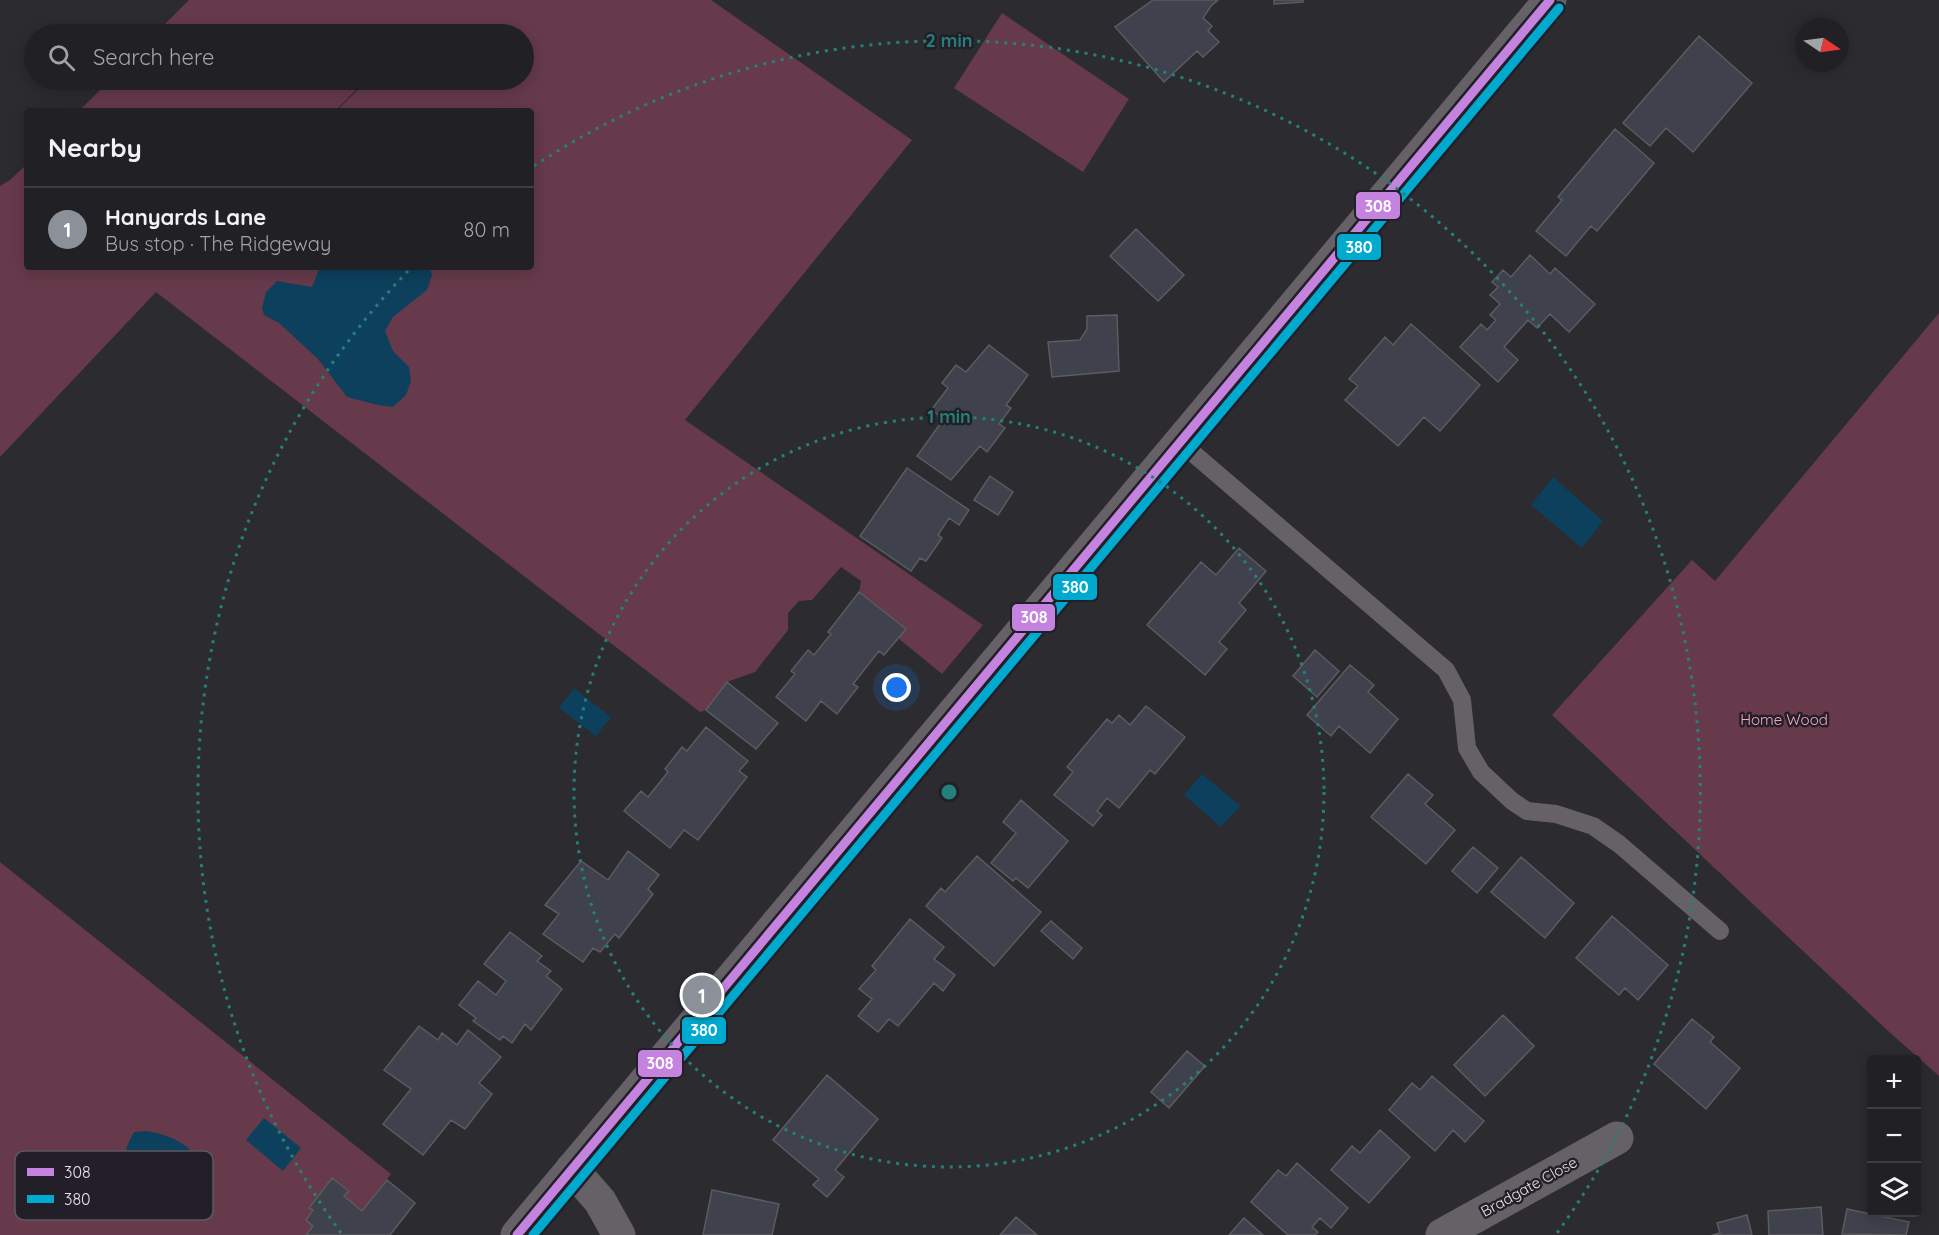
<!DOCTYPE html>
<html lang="en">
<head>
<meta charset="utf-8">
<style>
	body { margin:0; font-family:Quicksand,sans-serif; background:#29282c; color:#f1f3f6 }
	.controls { position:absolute; right:18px; bottom:18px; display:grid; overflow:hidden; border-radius:6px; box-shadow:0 3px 15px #0003 }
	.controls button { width:54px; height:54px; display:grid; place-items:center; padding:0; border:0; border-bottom:2px solid #3e3e41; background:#212024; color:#f1f3f6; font:30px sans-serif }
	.compass { position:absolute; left:1795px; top:18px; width:54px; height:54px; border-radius:50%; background:#212024; box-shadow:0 3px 15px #0003; rotate:103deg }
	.you { position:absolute; left:897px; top:688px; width:21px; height:21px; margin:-15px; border:4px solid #fff; border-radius:50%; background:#1a73e8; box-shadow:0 0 0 9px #1a73e833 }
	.badge { display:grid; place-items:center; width:39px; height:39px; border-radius:50%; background:#8c9099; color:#fff; font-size:20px; font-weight:700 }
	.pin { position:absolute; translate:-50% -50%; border:3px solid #fff; box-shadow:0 2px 6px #0006 }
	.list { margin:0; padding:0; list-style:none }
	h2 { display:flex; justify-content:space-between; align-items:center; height:78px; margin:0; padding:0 24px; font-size:26px }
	h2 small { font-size:20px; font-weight:400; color:#a2a3a6 }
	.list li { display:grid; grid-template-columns:39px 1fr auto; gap:18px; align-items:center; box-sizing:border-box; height:84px; padding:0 24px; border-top:2px solid #3e3e41 }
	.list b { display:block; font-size:22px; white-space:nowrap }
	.list p { margin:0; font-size:20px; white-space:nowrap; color:#a2a3a6 }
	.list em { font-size:20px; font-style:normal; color:#a2a3a6 }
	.icon { flex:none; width:33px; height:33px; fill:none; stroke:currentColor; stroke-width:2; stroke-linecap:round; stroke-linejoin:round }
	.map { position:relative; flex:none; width:1939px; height:1235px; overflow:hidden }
	.search { position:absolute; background:#212024; box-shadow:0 3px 15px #0003; left:24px; top:24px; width:510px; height:66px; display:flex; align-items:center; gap:15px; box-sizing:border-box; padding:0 21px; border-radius:33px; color:#a2a3a6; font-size:22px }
	.panel { position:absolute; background:#212024; box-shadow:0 3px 15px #0003; left:24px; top:108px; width:510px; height:162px; border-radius:6px }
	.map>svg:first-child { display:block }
	.green { fill:#663a4a }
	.water { fill:#0d405d }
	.building { fill:#3f424d; stroke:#5b5b60; stroke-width:1.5 }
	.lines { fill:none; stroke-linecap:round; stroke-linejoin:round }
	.service { stroke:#666166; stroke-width:18 }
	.minor { stroke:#666166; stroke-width:33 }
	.tertiary { stroke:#666166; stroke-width:33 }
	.bus-1-casing { stroke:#221f28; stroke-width:14 }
	.bus-2-casing { stroke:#221f28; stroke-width:14 }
	.bus-1 { stroke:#c483df; stroke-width:9 }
	.bus-2 { stroke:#00a9ce; stroke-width:9 }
	.ring { fill:none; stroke:#24817a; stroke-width:3; stroke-dasharray:3 6 }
	.labels { text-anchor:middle; stroke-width:5; stroke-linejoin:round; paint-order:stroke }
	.park-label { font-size:15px; fill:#faa5c2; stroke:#221f28 }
	.street-label { font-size:15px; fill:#e5e3ea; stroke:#221f28 }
	.key { fill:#221f28; stroke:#5c5a62; stroke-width:1.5 }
	.key-label { font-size:16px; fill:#e5e3ea }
	.centre { fill:#24817a; stroke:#221f28; stroke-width:3 }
	.ring-label { font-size:18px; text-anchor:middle; font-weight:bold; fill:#24817a; stroke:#221f28; stroke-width:5; stroke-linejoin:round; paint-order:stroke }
	.line-badge { stroke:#221f28; stroke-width:2 }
	.badge-label { font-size:16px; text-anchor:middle; font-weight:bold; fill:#fff }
</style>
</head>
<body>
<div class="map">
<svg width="1939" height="1235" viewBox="0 0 1939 1235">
	<rect width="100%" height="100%" fill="#2c2b30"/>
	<!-- green -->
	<path class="green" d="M189,0H711L912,140L685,420L983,625L942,674L898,638L906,629L859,592L861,581L841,567L812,600L799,601L788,613V630L755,672L727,682L706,710L700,712L156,292L0,457V186L10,180L27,164V267H531V111H336L368,80H524V34H412L420,25L411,34H155Z
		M1002,13L1129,99L1083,172L954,88Z
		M110,80H366L335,111H79Z
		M1939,313V1076L1887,1030L1552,715L1692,560L1715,581Z
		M0,862L391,1174L362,1211L344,1196L349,1190L332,1178L309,1208L313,1210V1226L306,1235H0Z"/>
	<!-- water -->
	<path class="water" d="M320,267H429L432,275L427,290L393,317L385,331L393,351L409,367L411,381L406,395L393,407L378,405L347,397L318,359L279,323L264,315L262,308L266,292L277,281L312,287Z
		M1553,477L1603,521L1582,548L1531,505Z
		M574,688L611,717L596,736L559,708Z
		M1202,774L1240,806L1221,827L1184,795Z
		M264,1118L301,1148L283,1171L246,1140Z
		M146,1131C172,1135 204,1148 201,1180C201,1188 198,1196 191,1199C177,1205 142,1187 134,1175C131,1171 126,1159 126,1153C126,1146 131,1138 134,1132Z"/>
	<!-- building -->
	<path class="building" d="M1153,0H1218L1211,6L1203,18L1212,26L1208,31L1219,42L1203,57L1197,51L1164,82L1115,27Z
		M1274,0H1303V2L1274,4Z
		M1699,36L1752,83L1693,152L1666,128L1650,146L1623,123Z
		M1615,129L1654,163L1597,231L1591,226L1566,256L1536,231L1562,200L1558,197Z
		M1136,229L1184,275L1158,301L1110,256Z
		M1530,255L1550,274L1555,268L1595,304L1569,332L1550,314L1537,328L1528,320L1504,347L1518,360L1498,382L1460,347L1481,324L1487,330L1496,320L1490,315L1500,304L1490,295L1498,287L1492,282L1503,270L1511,277Z
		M1117,315L1119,371L1052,377L1048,342L1080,340L1087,329V316Z
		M1411,324L1480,385L1440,431L1424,417L1398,446L1345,400L1358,386L1349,379L1385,337L1393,345Z
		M989,345L1028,375L1006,405L1011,408L999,424L1005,428L987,452L980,446L951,480L917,456L943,420L932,409L948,388L942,383L956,365L966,372Z
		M907,468L969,510L959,525L949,518L938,535L942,538L926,561L920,558L911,571L860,536Z
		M990,476L1013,492L998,515L974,500Z
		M1239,548L1266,571L1239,603L1246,610L1219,642L1227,649L1205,675L1147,625L1201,562L1216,575Z
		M859,592L906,629L884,655L879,651L853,684L858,687L837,714L821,701L806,721L776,697L795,674L791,671L808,650L814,655L831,634L828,632Z
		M1315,650L1339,671L1317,697L1293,676Z
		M1350,665L1374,685L1368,692L1398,719L1370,753L1339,726L1331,736L1307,715Z
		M727,682L778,723L756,749L706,710Z
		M1146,706L1185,737L1155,774L1150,770L1119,808L1107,798L1097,811L1102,815L1093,826L1054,795L1073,772L1067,767L1107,719L1112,723L1119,715L1130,725Z
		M706,727L748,761L739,771L747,777L698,840L684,830L670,848L624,811L641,791L648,797L668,772L665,769L682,747L687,751Z
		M1408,774L1433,795L1425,804L1455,830L1426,864L1371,817Z
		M1021,800L1068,841L1028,888L1016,878L1013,881L991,863L1016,833L1003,822Z
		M1473,847L1498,868L1477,893L1452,871Z
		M628,851L659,875L648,889L653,894L619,938L615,934L600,952L593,948L583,962L543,934L559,914L545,905L581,861L608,880Z
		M977,856L1041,912L994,966L926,906L941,888L945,892Z
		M1521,857L1574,903L1545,938L1491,892Z
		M1612,916L1668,965L1638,1000L1625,988L1619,995L1576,958Z
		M910,919L944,947L934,959L955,975L943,991L934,983L898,1026L889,1019L878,1032L858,1016L872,999L859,989L876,970L872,966Z
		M1051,921L1082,948L1073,959L1041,931Z
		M510,932L542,956L537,961L551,971L546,976L562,989L531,1030L525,1024L512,1043L503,1036L500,1040L473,1021L476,1018L459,1005L478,981L496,995L506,981L484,964Z
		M1503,1015L1534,1046L1485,1096L1454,1065Z
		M1692,1019L1714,1037L1710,1042L1740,1068L1706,1109L1654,1064Z
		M419,1026L438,1040L442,1033L457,1045L468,1030L501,1057L479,1083L492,1094L465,1129L451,1120L423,1155L383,1124L411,1089L384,1070Z
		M1187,1051L1205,1066L1169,1108L1151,1092Z
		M827,1075L878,1119L835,1170L844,1177L827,1197L813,1185L819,1179L773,1140Z
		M1432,1076L1484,1121L1465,1142L1453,1130L1435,1151L1389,1110L1412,1083L1420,1090Z
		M1380,1130L1410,1157L1369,1203L1331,1170L1352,1146L1360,1153Z
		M1297,1163L1348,1208L1331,1228L1320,1218L1312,1227L1318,1232L1315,1235H1288L1251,1202L1278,1170L1286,1176Z
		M332,1178L349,1191L344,1196L362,1211L387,1180L415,1203L390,1235H306L313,1226L306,1220L313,1210L309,1208Z
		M712,1190L779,1204L772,1235H703Z
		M1821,1207L1823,1235H1769L1768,1211Z
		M1847,1209L1909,1222L1906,1235L1842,1234Z
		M1747,1215L1752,1235H1712L1720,1233L1717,1223Z
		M1016,1217L1037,1235H1000Z
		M1244,1218L1263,1235H1229Z"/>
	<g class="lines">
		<!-- service -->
		<path class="service" d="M1180,442L1446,670L1462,700L1467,748L1481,772L1512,801L1527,811L1556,814L1593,826L1619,844L1720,931"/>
		<!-- minor -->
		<path class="minor" d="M572,1169L600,1201L619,1235
			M1442,1235L1617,1138"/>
		<!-- tertiary -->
		<path class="tertiary" d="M517,1235L1550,0"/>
		<!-- bus-1 casing -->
		<g class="bus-1-casing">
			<path id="bus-1" d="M517,1235L1550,0"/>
		</g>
		<!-- bus-2 casing -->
		<g class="bus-2-casing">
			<path id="bus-2" d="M533,1235L1559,8"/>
		</g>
		<!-- bus-1 -->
		<use href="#bus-1" class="bus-1"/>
		<!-- bus-2 -->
		<use href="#bus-2" class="bus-2"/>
	</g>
	<!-- distance rings -->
	<g class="ring">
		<circle cx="949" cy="792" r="375"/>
		<path d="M341 1233A751 751 0 0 1 409 270M534 166A751 751 0 0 1 1557 1233"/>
	</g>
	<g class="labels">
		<!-- park labels -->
		<g class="park-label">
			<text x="1784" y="725">Home Wood</text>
		</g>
		<!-- street labels -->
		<g class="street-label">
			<text transform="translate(1529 1187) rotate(-29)" y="5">Bradgate Close</text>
		</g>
	</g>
	<!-- legend -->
	<rect x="15" y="1151" width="198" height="69" rx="9" class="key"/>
	<rect x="27" y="1168" width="27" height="8" fill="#c483df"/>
	<rect x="27" y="1195" width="27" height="8" fill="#00a9ce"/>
	<g class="key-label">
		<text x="64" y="1178">308</text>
		<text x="64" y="1205">380</text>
	</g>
	<circle cx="949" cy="792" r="9" class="centre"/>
	<g class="ring-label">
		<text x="949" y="47">2 min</text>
		<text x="949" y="423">1 min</text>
	</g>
	<g class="line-badge">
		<rect x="1355" y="191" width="46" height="29" rx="6" fill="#c483df"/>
		<rect x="1336" y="233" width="46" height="28" rx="6" fill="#00a9ce"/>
		<rect x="1052" y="573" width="46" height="28" rx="6" fill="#00a9ce"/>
		<rect x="1011" y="603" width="45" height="29" rx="6" fill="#c483df"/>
		<rect x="681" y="1016" width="46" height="29" rx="6" fill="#00a9ce"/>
		<rect x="637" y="1049" width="46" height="29" rx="6" fill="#c483df"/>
	</g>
	<g class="badge-label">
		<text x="1378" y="212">308</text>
		<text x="1359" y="253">380</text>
		<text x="1075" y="593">380</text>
		<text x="1034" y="623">308</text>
		<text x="704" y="1036">380</text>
		<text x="660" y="1069">308</text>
	</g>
</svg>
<div class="controls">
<button>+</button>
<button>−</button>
<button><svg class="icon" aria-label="layers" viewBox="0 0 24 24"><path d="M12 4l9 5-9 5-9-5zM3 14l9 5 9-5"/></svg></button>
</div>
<svg class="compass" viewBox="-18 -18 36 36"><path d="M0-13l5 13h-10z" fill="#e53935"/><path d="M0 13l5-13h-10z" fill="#a2a3a6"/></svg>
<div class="you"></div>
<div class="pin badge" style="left:702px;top:995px">1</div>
<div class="search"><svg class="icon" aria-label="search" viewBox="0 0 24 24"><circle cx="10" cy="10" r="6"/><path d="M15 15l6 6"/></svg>Search here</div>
<section class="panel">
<h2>Nearby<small></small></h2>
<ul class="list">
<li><span class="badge">1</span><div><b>Hanyards Lane</b><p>Bus stop · The Ridgeway</p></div><em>80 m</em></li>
</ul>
</section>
</div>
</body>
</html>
